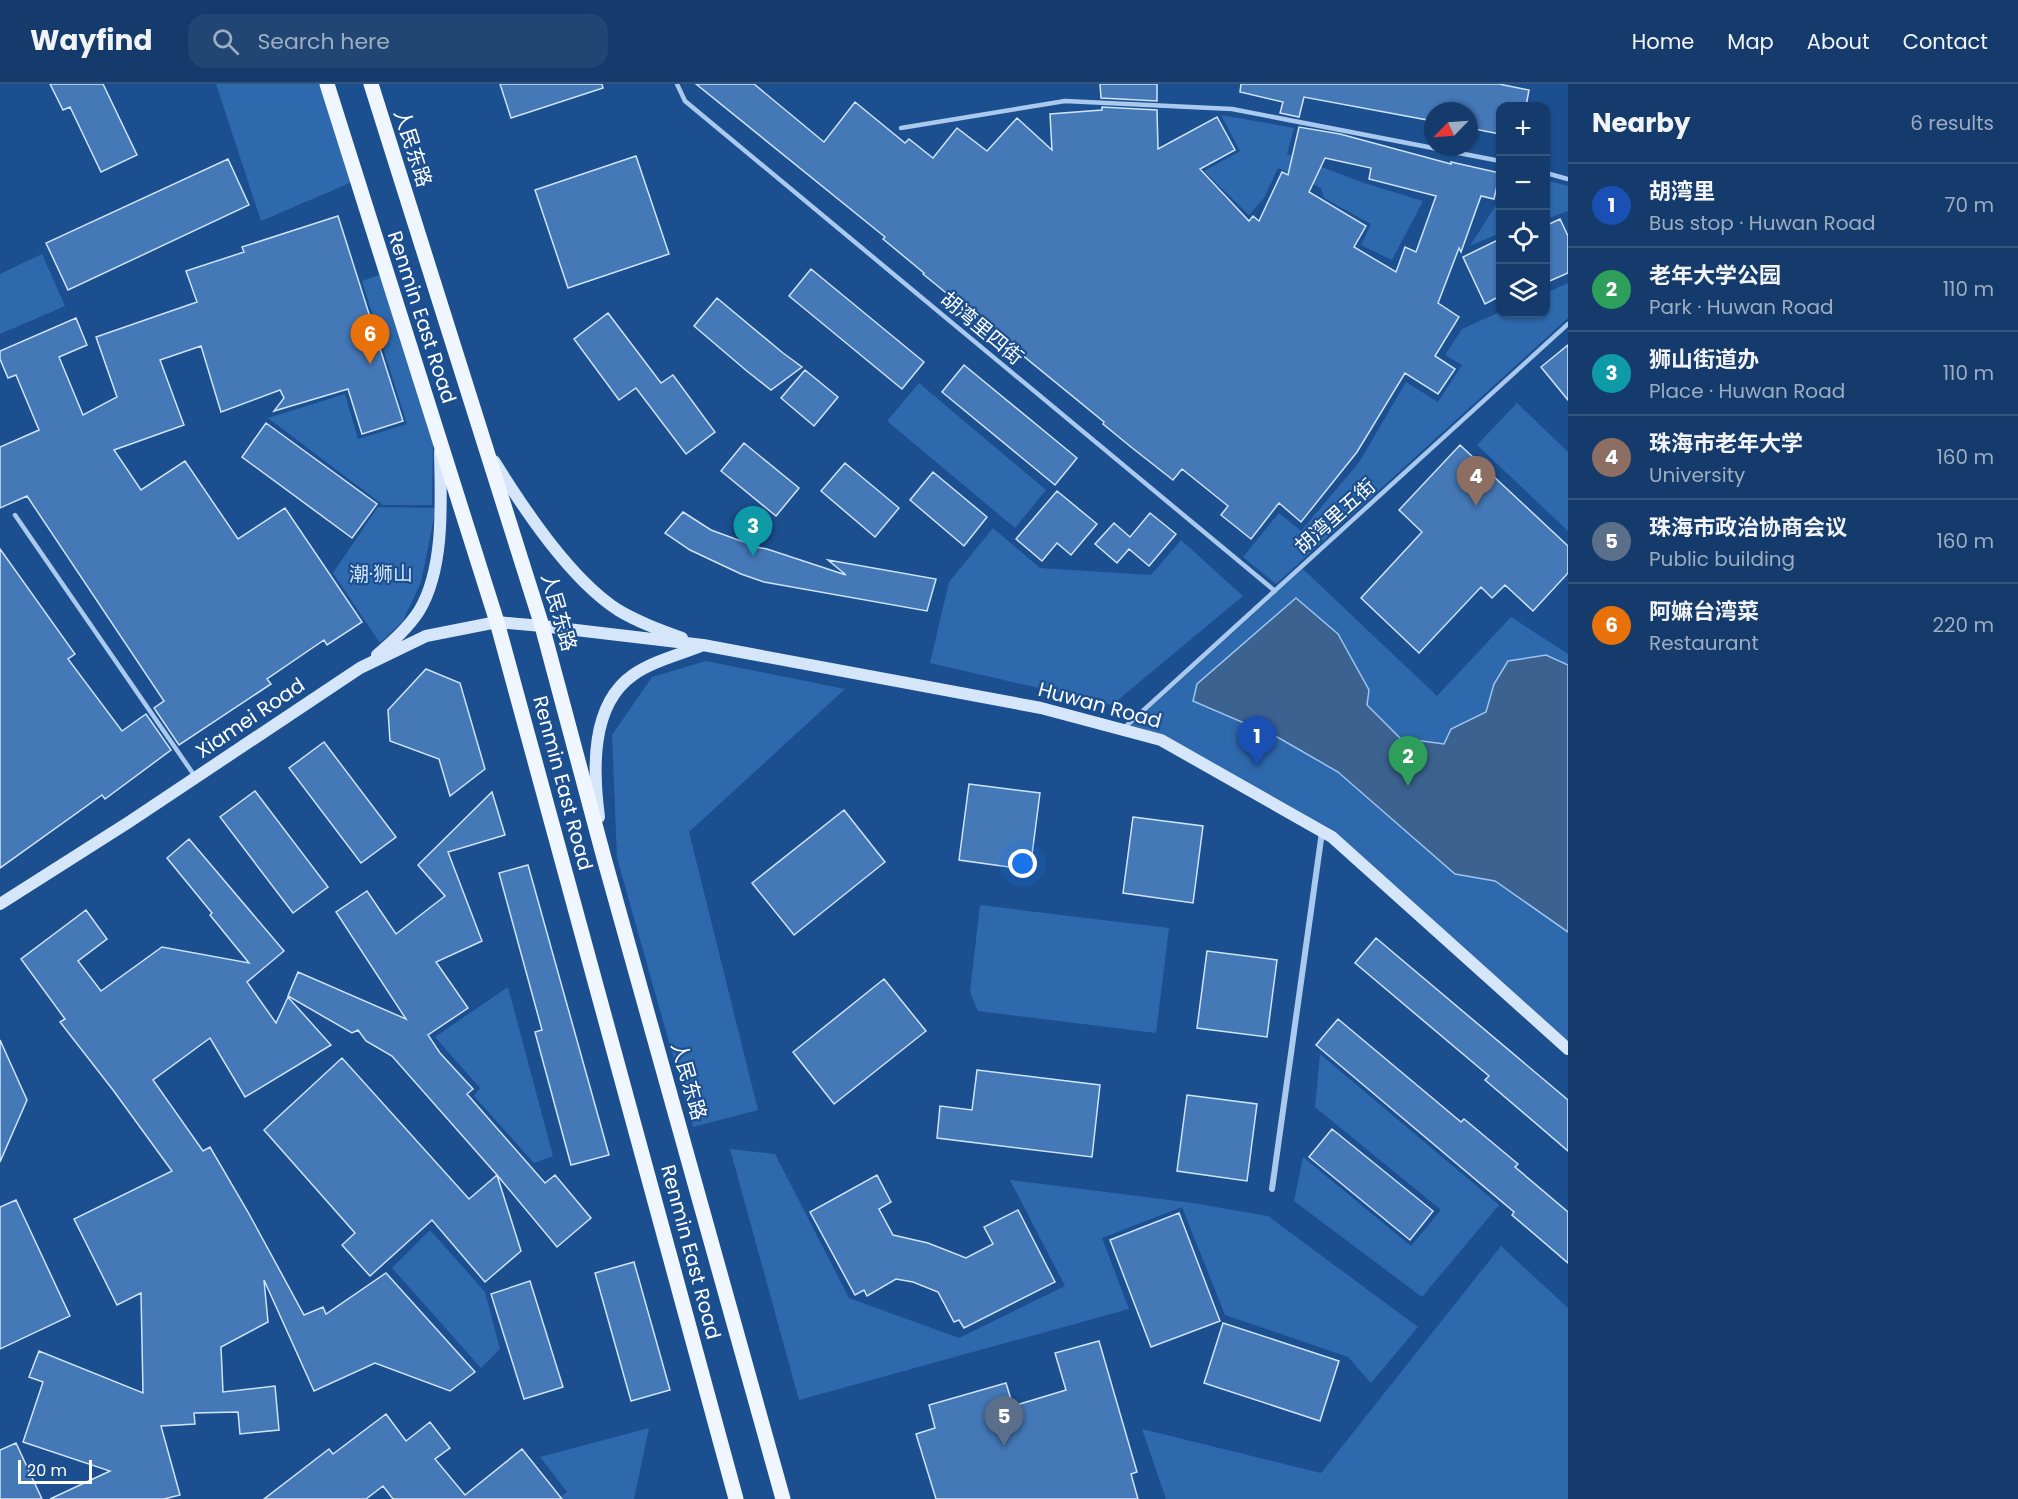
<!DOCTYPE html>
<html lang="en">
<head>
<meta charset="utf-8">
<style>
	body { margin:0; font-family:Poppins,"Noto Sans SC",sans-serif; background:#214673; color:#f1f3f6 }
	.controls { position:absolute; right:18px; top:18px; display:grid; overflow:hidden; border-radius:12px; box-shadow:0 2px 4px #0004 }
	.controls button { width:54px; height:54px; display:grid; place-items:center; padding:0; border:0; border-bottom:2px solid #33557e; background:#143b6b; color:#f1f3f6; font:30px sans-serif }
	.compass { position:absolute; left:1424px; top:18px; width:54px; height:54px; border-radius:50%; background:#143b6b; box-shadow:0 2px 4px #0004; rotate:245deg }
	.scale { position:absolute; left:18px; bottom:15px; width:74px; box-sizing:border-box; padding-left:6px; border:3px solid #fff; border-top:0; font-size:16px; line-height:21px; white-space:nowrap; color:#fff; -webkit-text-stroke:4px #1b4f8f; paint-order:stroke }
	.you { position:absolute; left:1023px; top:780px; width:21px; height:21px; margin:-15px; border:4px solid #fff; border-radius:50%; background:#1a73e8; box-shadow:0 0 0 9px #1a73e833 }
	.badge { display:grid; place-items:center; width:39px; height:39px; border-radius:50%; background:#ea580c; color:#fff; font-size:20px; font-weight:700 }
	.pin { position:absolute; translate:-50% -50px; filter:drop-shadow(0 2px 3px #0008) }
	.pin::after { content:''; position:absolute; top:32px; width:21px; height:18px; background:inherit; clip-path:polygon(0 0,100% 0,50% 100%) }
	.list { margin:0; padding:0; list-style:none }
	h2 { display:flex; justify-content:space-between; align-items:center; height:78px; margin:0; padding:0 24px; font-size:26px }
	h2 small { font-size:20px; font-weight:400; color:#9dadc1 }
	.list li { display:grid; grid-template-columns:39px 1fr auto; gap:18px; align-items:center; box-sizing:border-box; height:84px; padding:0 24px; border-top:2px solid #33557e }
	.list b { display:block; font-size:22px; white-space:nowrap }
	.list p { margin:0; font-size:20px; white-space:nowrap; color:#9dadc1 }
	.list em { font-size:20px; font-style:normal; color:#9dadc1 }
	.icon { flex:none; width:33px; height:33px; fill:none; stroke:currentColor; stroke-width:2; stroke-linecap:round; stroke-linejoin:round }
	.map { position:relative; flex:none; width:1568px; height:1415px; overflow:hidden }
	header { display:flex; align-items:center; gap:36px; box-sizing:border-box; height:84px; padding:0 30px; background:#143b6b; border-bottom:2px solid #33557e }
	header strong { font-size:28px }
	nav { display:flex; gap:33px; margin-inline-start:auto; font-size:21px }
	.search { width:420px; height:54px; background:#214673; display:flex; align-items:center; gap:15px; box-sizing:border-box; padding:0 21px; border-radius:18px; color:#9dadc1; font-size:22px }
	main { display:flex }
	aside { flex:1; background:#143b6b }
	.map>svg:first-child { display:block }
	.green { fill:#2e69ad }
	.water { fill:#3c6290; stroke:#9cc4f0; stroke-width:1.5 }
	.building { fill:#4478b7; stroke:#cfe3fa; stroke-width:1.5; fill-rule:evenodd }
	.lines { fill:none; stroke-linecap:round; stroke-linejoin:round }
	.lane { stroke:#a9c9ee; stroke-width:4.5 }
	.street { stroke:#a9c9ee; stroke-width:6 }
	.secondary { stroke:#d6e6fa; stroke-width:12 }
	.primary { stroke:#f0f6ff; stroke-width:15 }
	.labels { text-anchor:middle; stroke-width:4.5; stroke-linejoin:round; paint-order:stroke }
	.street-label { font-size:20px; fill:#fff; stroke:#1b4f8f }
	.park-label { font-size:20px; fill:#cfe3fa; stroke:#1b4f8f }
</style>
</head>
<body>
<header>
<strong>Wayfind</strong>
<div class="search"><svg class="icon" aria-label="search" viewBox="0 0 24 24"><circle cx="10" cy="10" r="6"/><path d="M15 15l6 6"/></svg>Search here</div>
<nav><a>Home</a><a>Map</a><a>About</a><a>Contact</a></nav>
</header>
<main>
<div class="map">
<svg width="1568" height="1415" viewBox="0 0 1568 1415">
	<rect width="100%" height="100%" fill="#1b4f8f"/>
	<!-- green -->
	<path class="green" d="M216,0H320L352,98L261,137Z
		M1221,31L1294,44L1287,70L1364,99L1423,117L1392,176L1361,161L1371,140L1324,114L1321,104L1278,84L1264,114L1249,131L1204,87L1240,67Z
		M1546,96L1568,102V127L1546,135Z
		M1500,107V149L1470,162L1498,118Z
		M42,170L65,222L0,250V190Z
		M382,190L433,355L432,421H383L268,334L345,310L358,355L407,340L362,197Z
		M1568,199V234L1276,500L1243,473L1279,429L1301,447L1360,377L1406,298L1438,318L1462,281L1445,271L1462,245L1500,228L1546,230V209Z
		M919,299L1046,406L1015,444L887,337Z
		M1517,319L1568,368V447L1477,361Z
		M378,423L436,424L421,498L403,537L380,559L333,489Z
		M993,444L1040,484L1151,491L1181,456L1243,512L1112,621L930,579L949,498Z
		M1303,485L1437,612L1511,533L1568,570V957L1335,751L1128,644Z
		M706,577L845,605L689,748L758,1026L693,1043L617,774L612,651L652,593Z
		M980,821L1169,844L1156,949L978,927L970,908Z
		M508,903L553,1072L534,1079L474,1012L480,1004L435,953Z
		M1320,970L1499,1121L1422,1213L1294,1117L1303,1073L1411,1162L1441,1126L1315,1023Z
		M730,1065L775,1070L849,1214L959,1254L1065,1202L1010,1096L1193,1119L1268,1132L1418,1243L1371,1299L1348,1273L1225,1231L1182,1123L1102,1154L1129,1225L799,1316Z
		M430,1146L485,1208L500,1265L481,1284L392,1184Z
		M1501,1162L1568,1224V1415H1166L1142,1345L1321,1389Z
		M649,1344L634,1415H558L567,1408L540,1373Z"/>
	<!-- water -->
	<path class="water" d="M1296,514L1338,550L1369,606L1367,621L1400,654L1444,660L1451,645L1486,628L1494,600L1508,577L1546,571L1568,581V848L1495,797L1455,790L1338,688L1279,654L1193,617L1197,600Z"/>
	<!-- building -->
	<path class="building" d="M50,0H103L137,71L101,88L70,23L63,26Z
		M500,0H602L603,4L511,34Z
		M696,0H754L824,58L855,18L905,59L909,55L933,74L957,44L987,67L1017,34L1052,66L1050,30L1102,26V23L1157,26L1158,65L1217,33L1235,66L1200,85L1249,137L1253,132L1259,137L1282,88L1288,91L1299,43L1340,50L1451,80V78L1500,89L1494,115L1481,112L1461,168L1459,164L1438,219L1459,233L1435,272L1455,285L1438,310L1405,289L1357,368L1301,438L1279,419L1251,455L1221,431L1228,422L1182,385L1173,396L1131,363L1103,340L1104,338L923,190L924,189L883,155L885,153ZM1325,74L1371,84L1369,95L1436,112L1416,168L1405,163L1396,188L1354,163L1366,142L1309,108Z
		M1100,0H1157V17L1101,14Z
		M1241,0H1499L1529,6L1526,22H1500V50L1469,44V27H1433V37L1304,13L1299,33L1280,29L1283,18L1240,8Z
		M636,72L669,170L568,204L535,106Z
		M228,75L249,121L68,206L46,159Z
		M338,132L403,337L362,350L348,305L274,327L284,314L280,306L221,328L201,262L160,276L184,341L114,366L141,406L185,377L238,455L285,424L362,538L327,561L324,556L267,595L271,600L179,661L154,624L164,617L27,412L0,424V363L39,346L16,291L8,294L0,275V267L76,234L87,261L59,273L83,331L117,313L96,253L197,218L186,187L244,168L242,163Z
		M1560,135L1568,152V189L1545,199V142Z
		M1500,155V212L1485,220L1463,173Z
		M811,185L924,278L902,305L789,212Z
		M717,214L783,269L802,283L771,306L748,288L694,242Z
		M608,229L661,299L673,291L715,348L686,370L636,304L619,316L574,255Z
		M1568,261V316L1541,283Z
		M964,281L1077,374L1055,401L942,308Z
		M805,286L838,313L814,342L781,314Z
		M266,339L377,420L352,454L242,373Z
		M744,359L799,404L776,432L721,387Z
		M1460,361L1568,462V489L1533,527L1505,501L1492,514L1481,503L1419,569L1361,514L1422,448L1399,426Z
		M845,379L899,424L875,453L821,407Z
		M933,388L987,433L964,462L910,416Z
		M1057,407L1097,440L1071,471L1057,459L1042,477L1016,455Z
		M683,428L711,446L752,461L751,462L767,465L846,491L828,476L936,495L927,527L764,498L741,490L690,466L665,449Z
		M1150,429L1176,450L1149,482L1129,465L1117,479L1095,460L1114,439L1130,453Z
		M0,465L75,570L68,575L122,647L146,630L171,666L105,715L102,711L0,784Z
		M426,585L460,599L485,685L450,712L439,675L390,657L388,626Z
		M324,658L396,753L361,779L289,684Z
		M969,700L1040,709L1030,786L959,776Z
		M255,707L328,803L293,829L220,733Z
		M492,708L505,751L448,768L482,857L436,878L468,924L428,951L440,969L473,1005L467,1010L545,1099L555,1091L591,1134L557,1163L497,1091L521,1167L485,1198L432,1136L370,1192L342,1161L355,1149L264,1046L342,974L469,1115L497,1091L392,972L366,957L358,946L352,949L288,912L298,888L406,935L336,828L367,807L396,850L445,812L418,781Z
		M844,726L885,778L794,851L752,799Z
		M1133,733L1203,742L1193,819L1123,809Z
		M189,755L284,867L247,898L276,939L288,913L331,961L245,1013L210,954L153,996L203,1067L210,1063L248,1128L304,1231L323,1223L326,1230L386,1189L475,1288L450,1307L375,1279L314,1307L264,1196L268,1238L221,1263L223,1308L275,1302L279,1346L240,1350L238,1328L194,1329L195,1340L161,1342L180,1411L164,1415H50L110,1387L23,1358L43,1298L29,1293L39,1267L143,1309L141,1209L117,1221L74,1135L172,1087L113,1006L60,938L65,935L21,875L86,826L107,855L78,877L101,907L162,863L249,879L210,831L212,829L167,774Z
		M528,781L609,1071L571,1081L535,948L542,946L499,789Z
		M1376,854L1568,1016V1067L1485,996L1489,992L1355,879Z
		M1207,867L1277,876L1267,953L1197,944Z
		M884,895L926,947L834,1020L793,968Z
		M1338,935L1461,1038L1464,1035L1518,1080L1515,1083L1568,1128V1179L1512,1131L1514,1128L1316,961Z
		M0,956L27,1016L0,1078Z
		M977,986L1100,1001L1092,1073L937,1054L940,1022L972,1026Z
		M1187,1011L1257,1020L1247,1097L1177,1087Z
		M1332,1045L1433,1127L1410,1156L1309,1073Z
		M877,1091L891,1118L879,1125L893,1151L928,1159L966,1174L993,1160L984,1143L1018,1126L1055,1198L964,1244L959,1236L954,1238L938,1208L913,1198L896,1195L867,1212L864,1206L855,1211L810,1128Z
		M16,1116L70,1232L0,1265V1123Z
		M1179,1129L1220,1237L1151,1263L1110,1156Z
		M634,1178L670,1306L631,1317L595,1189Z
		M530,1197L563,1303L524,1315L491,1210Z
		M1223,1239L1339,1277L1320,1337L1204,1299Z
		M1099,1257L1137,1388L1131,1390L1138,1415H936L916,1350L935,1344L929,1321L1006,1299L1013,1322L1066,1306L1055,1269Z
		M386,1330L406,1357L430,1338L450,1364L435,1375L465,1411L522,1365L562,1415H393L383,1402L366,1415H264L329,1365L333,1370Z
		M16,1359L42,1415H0V1366Z"/>
	<g class="lines">
		<!-- lane -->
		<path class="lane" d="M677,0L685,17L1275,507
			M901,44L1065,17L1232,25L1500,77
			M1546,89L1568,95
			M15,431L194,691
			M1124,644L1568,240"/>
		<!-- street -->
		<path class="street" d="M1272,1105L1322,748"/>
		<!-- secondary -->
		<path class="secondary" d="M494,377C524,425 570,495 618,526C638,538 660,546 682,554
			M377,571C392,558 408,544 419,527C445,484 441,417 440,368
			M599,733C593,687 590,621 633,591C653,577 679,571 701,562
			M0,820L129,738L360,584L426,552L497,538L542,542L703,561L1041,624L1161,656L1332,753L1568,965"/>
		<!-- primary -->
		<path class="primary" d="M327,0L497,538L736,1415
			M371,0L542,542L604,774L783,1415"/>
	</g>
	<g class="labels">
		<!-- street labels -->
		<g class="street-label">
			<text transform="translate(413 64) rotate(72)" y="7">人民东路</text>
			<text transform="translate(422 233) rotate(72)" y="7">Renmin East Road</text>
			<text transform="translate(982 244) rotate(40)" y="7">胡湾里四街</text>
			<text transform="translate(1335 432) rotate(-42)" y="7">胡湾里五街</text>
			<text transform="translate(559 528) rotate(74)" y="7">人民东路</text>
			<text transform="translate(1100 621) rotate(15)" y="7">Huwan Road</text>
			<text transform="translate(250 634) rotate(-34)" y="7">Xiamei Road</text>
			<text transform="translate(563 699) rotate(75)" y="7">Renmin East Road</text>
			<text transform="translate(689 997) rotate(74)" y="7">人民东路</text>
			<text transform="translate(691 1168) rotate(75)" y="7">Renmin East Road</text>
		</g>
		<!-- park labels -->
		<g class="park-label">
			<text x="381" y="497">潮·狮山</text>
		</g>
	</g>
</svg>
<div class="controls">
<button>+</button>
<button>−</button>
<button><svg class="icon" aria-label="locate" viewBox="0 0 24 24"><circle cx="12" cy="12" r="6"/><path d="M12 2v4M12 18v4M2 12h4M18 12h4"/></svg></button>
<button><svg class="icon" aria-label="layers" viewBox="0 0 24 24"><path d="M12 4l9 5-9 5-9-5zM3 14l9 5 9-5"/></svg></button>
</div>
<svg class="compass" viewBox="-18 -18 36 36"><path d="M0-13l5 13h-10z" fill="#e53935"/><path d="M0 13l5-13h-10z" fill="#9dadc1"/></svg>
<div class="scale">20 m</div>
<div class="you"></div>
<div class="pin badge" style="left:1257px;top:682px;background:#1a4fb4">1</div>
<div class="pin badge" style="left:1408px;top:702px;background:#2e9e5b">2</div>
<div class="pin badge" style="left:753px;top:472px;background:#0f9aa8">3</div>
<div class="pin badge" style="left:1476px;top:422px;background:#8d6e63">4</div>
<div class="pin badge" style="left:1004px;top:1362px;background:#5c6f8a">5</div>
<div class="pin badge" style="left:370px;top:280px;background:#e8710a">6</div>
</div>
<aside>
<h2>Nearby<small>6 results</small></h2>
<ul class="list">
<li><span class="badge" style="background:#1a4fb4">1</span><div><b>胡湾里</b><p>Bus stop · Huwan Road</p></div><em>70 m</em></li>
<li><span class="badge" style="background:#2e9e5b">2</span><div><b>老年大学公园</b><p>Park · Huwan Road</p></div><em>110 m</em></li>
<li><span class="badge" style="background:#0f9aa8">3</span><div><b>狮山街道办</b><p>Place · Huwan Road</p></div><em>110 m</em></li>
<li><span class="badge" style="background:#8d6e63">4</span><div><b>珠海市老年大学</b><p>University</p></div><em>160 m</em></li>
<li><span class="badge" style="background:#5c6f8a">5</span><div><b>珠海市政治协商会议</b><p>Public building</p></div><em>160 m</em></li>
<li><span class="badge" style="background:#e8710a">6</span><div><b>阿嫲台湾菜</b><p>Restaurant</p></div><em>220 m</em></li>
</ul>
</aside>
</main>
</body>
</html>
